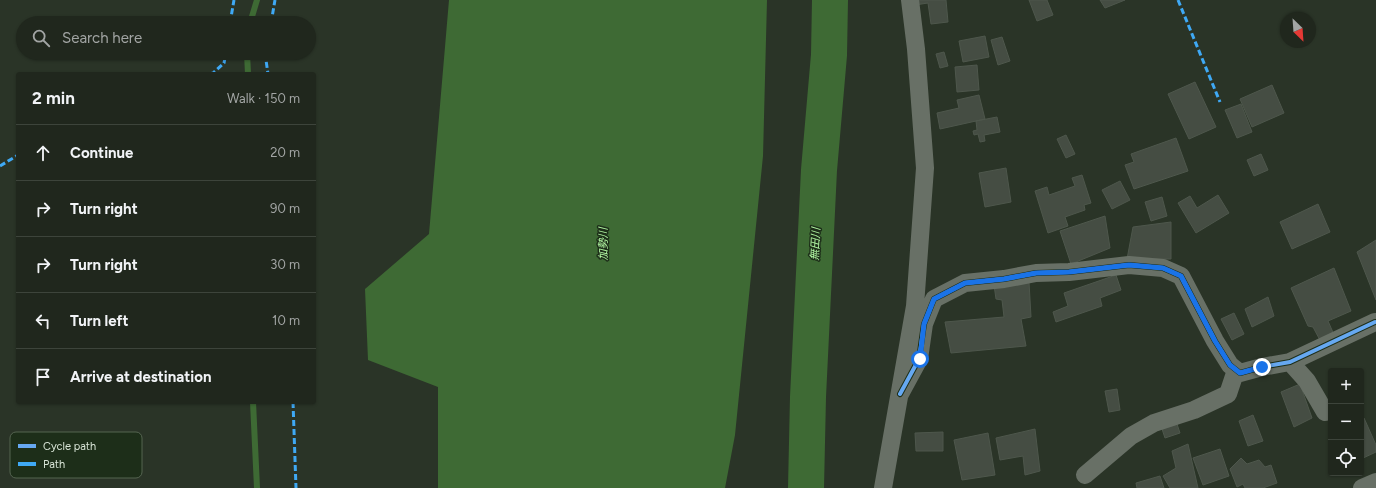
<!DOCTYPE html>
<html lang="en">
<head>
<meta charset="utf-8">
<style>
	body { margin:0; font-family:Figtree,"Noto Sans JP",sans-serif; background:#2d332a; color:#f1f3f6 }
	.controls { position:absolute; right:12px; bottom:12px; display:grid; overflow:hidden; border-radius:4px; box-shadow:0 1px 3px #0004 }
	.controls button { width:36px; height:36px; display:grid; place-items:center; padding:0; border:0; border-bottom:1px solid #3d443b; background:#20271d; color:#f1f3f6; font:20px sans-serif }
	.compass { position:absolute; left:1280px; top:12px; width:36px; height:36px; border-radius:50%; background:#20271d; box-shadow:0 1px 3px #0004; rotate:155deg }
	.stop { position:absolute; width:12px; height:12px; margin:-9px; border:3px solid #1a73e8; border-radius:50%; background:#fff }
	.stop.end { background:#1a73e8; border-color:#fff; box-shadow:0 1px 4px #0008 }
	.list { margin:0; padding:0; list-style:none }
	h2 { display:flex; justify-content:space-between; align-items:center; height:52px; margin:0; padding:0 16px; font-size:17px }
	h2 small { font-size:13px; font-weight:400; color:#a2a5a4 }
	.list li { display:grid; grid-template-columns:26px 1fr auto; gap:12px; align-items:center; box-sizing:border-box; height:56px; padding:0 16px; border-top:1px solid #3d443b }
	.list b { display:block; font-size:15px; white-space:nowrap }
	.list em { font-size:13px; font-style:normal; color:#a2a5a4 }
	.icon { flex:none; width:22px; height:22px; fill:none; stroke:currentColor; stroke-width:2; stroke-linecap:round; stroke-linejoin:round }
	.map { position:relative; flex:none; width:1376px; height:488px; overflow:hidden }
	.search { position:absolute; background:#20271d; box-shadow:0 1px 3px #0004; left:16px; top:16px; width:300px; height:44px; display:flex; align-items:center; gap:10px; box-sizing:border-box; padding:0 14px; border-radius:22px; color:#a2a5a4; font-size:15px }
	.panel { position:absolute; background:#20271d; box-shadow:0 1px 3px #0004; left:16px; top:72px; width:300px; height:332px; border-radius:4px }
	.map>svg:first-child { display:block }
	.water { fill:#3e6a34 }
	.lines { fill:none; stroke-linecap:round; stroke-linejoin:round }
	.stream { stroke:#3e6a34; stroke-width:6 }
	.river { stroke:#3e6a34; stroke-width:36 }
	.building { fill:#454d43; stroke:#4e574c }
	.minor { stroke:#687066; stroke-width:18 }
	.quiet { stroke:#3fa9f5; stroke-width:3; stroke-dasharray:6 3; stroke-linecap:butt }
	.cycleway-casing { stroke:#1d2e19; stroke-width:6 }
	.cycleway { stroke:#66a8f1; stroke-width:4 }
	.route { stroke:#1a73e8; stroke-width:5 }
	.labels { text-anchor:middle; stroke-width:3; stroke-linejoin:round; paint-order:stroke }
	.water-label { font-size:11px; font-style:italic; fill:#b2f7a3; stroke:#1d2e19 }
	.key { fill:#1d2e19; stroke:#556451; stroke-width:1 }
	.key-label { font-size:11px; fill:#d7e3d5 }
</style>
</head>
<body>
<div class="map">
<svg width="1376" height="488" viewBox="0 0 1376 488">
	<rect width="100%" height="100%" fill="#2a3427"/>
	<!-- water -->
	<path class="water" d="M449,0H767L763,156L735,435L725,488H438V387L368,360L365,289L429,234Z"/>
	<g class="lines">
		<!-- stream -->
		<path class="stream" d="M250,23L257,0
			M247,53L248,74
			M253,402L257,488"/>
		<!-- river -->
		<path class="river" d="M806,488L808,397L819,170L829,55L830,0"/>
	</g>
	<!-- building -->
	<path class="building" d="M914,0H946L948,22L931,24L928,3L915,5Z
		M1029,0H1047L1053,15L1037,21Z
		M1100,0H1125L1105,8Z
		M985,36L989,57L963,62L959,41Z
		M1002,37L1010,61L998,65L991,40Z
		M944,52L948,66L940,68L936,54Z
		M977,65L979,90L957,92L955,67Z
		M1195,82L1216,127L1189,139L1168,94Z
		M1272,85L1284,113L1252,127L1240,99Z
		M979,95L985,119L940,129L937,113L959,108L957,100Z
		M1241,104L1252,132L1237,138L1225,110Z
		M997,117L1000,132L984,135L985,141L980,142L978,134L974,135L973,131L977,130L976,121Z
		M1066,135L1075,154L1066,158L1057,139Z
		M1176,138L1188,171L1134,189L1125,165L1134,162L1131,154Z
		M1261,154L1268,170L1254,176L1247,160Z
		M1006,168L1011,202L985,207L979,173Z
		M1082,175L1091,203L1084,205L1085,210L1065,217L1068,226L1048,233L1035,191L1047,187L1049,195L1075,186L1072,178Z
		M1120,181L1130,200L1112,209L1102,190Z
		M1218,195L1229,213L1196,233L1178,203L1190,196L1197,208Z
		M1162,197L1167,216L1151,221L1145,202Z
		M1318,204L1330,232L1292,249L1280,222Z
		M1105,216L1110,248L1071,264L1060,231Z
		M1171,222V259H1127L1133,227Z
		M1376,240V300L1357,252Z
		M1334,268L1351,311L1328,321L1335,337L1322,344L1313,327L1308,326L1291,288Z
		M1116,275L1121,290L1100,298L1102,306L1056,322L1053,312L1068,306L1064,293Z
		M1029,282L1031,317L1021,319L1026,346L951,353L945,322L1004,317L1002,300L996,299L994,285Z
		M1268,297L1274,316L1252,327L1245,309Z
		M1234,313L1244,334L1232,340L1221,319Z
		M1300,384L1312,418L1294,427L1281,392Z
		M1117,389L1120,410L1109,412L1105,391Z
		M1253,415L1263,441L1248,446L1239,421Z
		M1364,418L1376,445V452L1361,459V420Z
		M1177,424L1180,433L1165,438L1162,429Z
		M1035,429L1040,471L1025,475L1023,456L1000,460L996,438Z
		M943,432V451H916L915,433Z
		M988,433L995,475L962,480L954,440Z
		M1188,444L1198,488H1170L1163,476L1176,468L1172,451Z
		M1220,449L1229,476L1203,485L1193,458Z
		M1241,458L1247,464L1259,460L1265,467L1271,465L1277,483L1263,488H1245L1243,484L1237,487L1230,469Z
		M1160,476L1164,488H1137L1136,483Z"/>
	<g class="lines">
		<!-- minor -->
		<path class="minor" d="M1290,362L1307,381L1325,412
			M900,394L919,359L924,324L934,299L965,283L1004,279L1036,273L1069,272L1129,265L1163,268L1181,276L1215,341L1230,365L1240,373L1262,367L1290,362L1375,322
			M1085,475L1131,436L1154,423L1194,410L1228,394L1236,370
			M883,488L915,306L925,168L916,49L910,0
			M1362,488L1376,482"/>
		<!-- quiet -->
		<path class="quiet" d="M1178,0L1220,102
			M230,23L234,0
			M271,23L275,0
			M265,53L268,74
			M210,74L213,73L224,63L226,53
			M0,166L18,155
			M293,402L296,488"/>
		<!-- cycleway casing -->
		<g class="cycleway-casing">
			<path id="cycleway" d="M900,394L919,359L924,324L934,299L965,283L1004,279L1036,273L1069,272L1129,265L1163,268L1181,276L1215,341L1230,365L1240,373L1262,367L1290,362L1375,322"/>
		</g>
		<!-- cycleway -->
		<use href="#cycleway" class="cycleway"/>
	</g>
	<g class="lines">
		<!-- route -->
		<path class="route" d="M920,359L924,324L934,299L965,283L1004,279L1036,273L1069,272L1129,265L1163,268L1181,276L1215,341L1230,365L1240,373L1262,367"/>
	</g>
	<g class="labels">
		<!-- water labels -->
		<g class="water-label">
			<text transform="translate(603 244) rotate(-90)" y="4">加勢川</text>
			<text transform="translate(815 244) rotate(-87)" y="4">無田川</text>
		</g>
	</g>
	<!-- legend -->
	<rect x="10" y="432" width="132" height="46" rx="6" class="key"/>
	<rect x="18" y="444" width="18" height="4" fill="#66a8f1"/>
	<rect x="18" y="462" width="18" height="4" fill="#3fa9f5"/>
	<g class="key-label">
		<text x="43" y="450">Cycle path</text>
		<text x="43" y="468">Path</text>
	</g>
</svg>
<div class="controls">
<button>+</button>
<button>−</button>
<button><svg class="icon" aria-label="locate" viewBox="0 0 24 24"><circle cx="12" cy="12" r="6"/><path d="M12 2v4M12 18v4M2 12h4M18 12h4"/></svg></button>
</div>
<svg class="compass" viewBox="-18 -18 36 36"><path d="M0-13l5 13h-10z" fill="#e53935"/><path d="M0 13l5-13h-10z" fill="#a2a5a4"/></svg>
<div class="stop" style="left:920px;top:359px"></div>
<div class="stop end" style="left:1262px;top:367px"></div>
<div class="search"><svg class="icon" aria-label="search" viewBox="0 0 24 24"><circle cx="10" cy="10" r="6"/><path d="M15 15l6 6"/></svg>Search here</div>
<section class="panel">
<h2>2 min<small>Walk · 150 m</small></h2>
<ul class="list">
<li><svg class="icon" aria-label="ahead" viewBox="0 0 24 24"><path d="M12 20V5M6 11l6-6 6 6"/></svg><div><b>Continue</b></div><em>20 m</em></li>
<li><svg class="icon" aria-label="right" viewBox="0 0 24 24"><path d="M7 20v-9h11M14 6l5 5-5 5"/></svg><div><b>Turn right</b></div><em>90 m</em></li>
<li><svg class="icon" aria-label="right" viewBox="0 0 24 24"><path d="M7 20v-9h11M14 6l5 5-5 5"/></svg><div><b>Turn right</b></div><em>30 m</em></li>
<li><svg class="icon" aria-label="left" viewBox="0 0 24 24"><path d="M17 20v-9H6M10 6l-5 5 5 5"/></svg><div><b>Turn left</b></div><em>10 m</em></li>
<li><svg class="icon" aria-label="arrive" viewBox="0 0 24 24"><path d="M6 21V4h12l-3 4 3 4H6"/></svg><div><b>Arrive at destination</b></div></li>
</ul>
</section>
</div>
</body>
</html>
